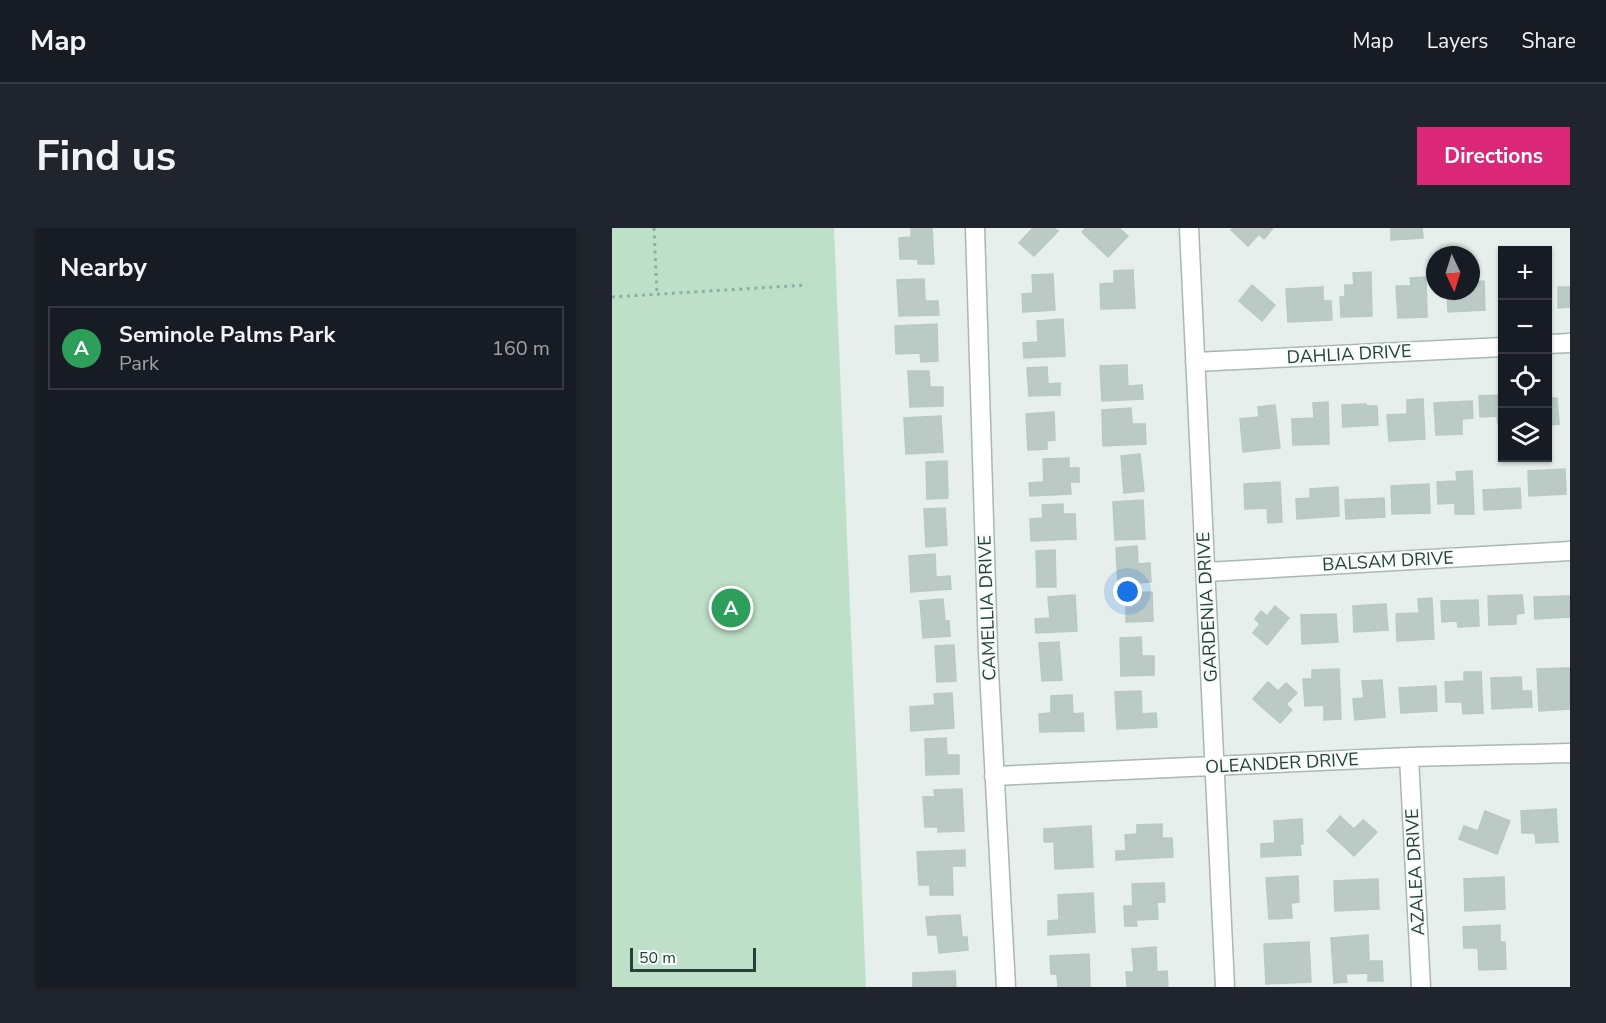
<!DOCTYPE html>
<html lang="en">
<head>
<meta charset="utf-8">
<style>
	body { margin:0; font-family:"Nunito Sans",sans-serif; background:#20242c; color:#f1f3f6 }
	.controls { position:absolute; right:18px; top:18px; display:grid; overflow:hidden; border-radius:0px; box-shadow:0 2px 4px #0004 }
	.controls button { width:54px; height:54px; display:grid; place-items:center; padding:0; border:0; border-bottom:2px solid #363941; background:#171b24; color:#f1f3f6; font:30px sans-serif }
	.compass { position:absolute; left:814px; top:18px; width:54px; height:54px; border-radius:50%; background:#171b24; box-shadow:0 2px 4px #0004; rotate:176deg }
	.scale { position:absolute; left:18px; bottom:15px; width:126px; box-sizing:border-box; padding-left:6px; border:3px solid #24423a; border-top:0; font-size:16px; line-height:21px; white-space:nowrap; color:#24423a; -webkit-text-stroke:4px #f7fbf9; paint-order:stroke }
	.you { position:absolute; left:516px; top:364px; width:21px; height:21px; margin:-15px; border:4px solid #fff; border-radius:50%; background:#1a73e8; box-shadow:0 0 0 9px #1a73e833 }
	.badge { display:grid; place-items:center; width:39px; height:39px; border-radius:50%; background:#db2777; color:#fff; font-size:20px; font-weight:700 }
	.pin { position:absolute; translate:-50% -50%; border:3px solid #fff; box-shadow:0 2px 6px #0006 }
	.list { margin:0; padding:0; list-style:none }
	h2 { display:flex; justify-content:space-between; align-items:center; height:78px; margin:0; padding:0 24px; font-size:26px }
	h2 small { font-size:20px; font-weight:400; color:#9ea1a6 }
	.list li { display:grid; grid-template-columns:39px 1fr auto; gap:18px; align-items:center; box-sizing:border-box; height:84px; margin:0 12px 12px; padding:0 12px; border:2px solid #363941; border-radius:0px }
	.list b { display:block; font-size:22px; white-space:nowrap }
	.list p { margin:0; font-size:20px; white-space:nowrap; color:#9ea1a6 }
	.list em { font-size:20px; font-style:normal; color:#9ea1a6 }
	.icon { flex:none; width:33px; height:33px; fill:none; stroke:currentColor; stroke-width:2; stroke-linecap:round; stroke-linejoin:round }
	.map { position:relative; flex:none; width:958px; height:759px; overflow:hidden; border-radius:0px }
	header { display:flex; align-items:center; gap:36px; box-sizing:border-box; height:84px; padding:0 30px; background:#171b24; border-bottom:2px solid #363941 }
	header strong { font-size:28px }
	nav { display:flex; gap:33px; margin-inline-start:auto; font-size:21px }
	.intro { display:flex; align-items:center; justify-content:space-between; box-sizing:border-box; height:144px; padding:0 36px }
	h1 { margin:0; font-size:42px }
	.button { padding:15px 27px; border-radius:0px; background:#db2777; color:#fff; font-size:21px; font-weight:700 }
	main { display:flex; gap:36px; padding:0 36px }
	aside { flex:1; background:#171b24; border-radius:0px; box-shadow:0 2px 4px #0004 }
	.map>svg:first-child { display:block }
	.green { fill:#bfe0c8 }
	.building { fill:#bbcac4; stroke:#b8c9c2; stroke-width:1.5 }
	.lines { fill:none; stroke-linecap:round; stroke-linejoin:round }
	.minor-casing { stroke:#a8b8b2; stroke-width:21 }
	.path { stroke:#86b3a5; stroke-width:3; stroke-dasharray:3 4.5; stroke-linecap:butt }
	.minor { stroke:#fff; stroke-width:18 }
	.labels { text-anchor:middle; stroke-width:4.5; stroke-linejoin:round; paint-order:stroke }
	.street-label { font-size:18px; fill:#24423a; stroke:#f7fbf9 }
</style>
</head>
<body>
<header>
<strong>Map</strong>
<nav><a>Map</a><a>Layers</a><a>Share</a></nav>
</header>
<div class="intro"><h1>Find us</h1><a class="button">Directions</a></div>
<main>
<aside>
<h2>Nearby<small></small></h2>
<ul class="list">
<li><span class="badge" style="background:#2e9e5b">A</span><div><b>Seminole Palms Park</b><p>Park</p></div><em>160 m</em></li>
</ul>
</aside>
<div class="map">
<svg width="958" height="759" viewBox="0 0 958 759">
	<rect width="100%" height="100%" fill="#e6efeb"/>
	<!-- green -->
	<path class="green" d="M0,0H222L254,759H0Z"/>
	<!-- building -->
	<path class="building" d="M320,0L322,36H306V31H288L287,10L299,9V1Z
		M421,0H442L446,3L422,28L407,15Z
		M474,0H495L497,2L498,0H507L516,8L496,29L470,4Z
		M621,0H661L652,11L647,6L636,18L619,2Z
		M779,0H810L811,10L779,12Z
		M521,42L523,80L489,81L488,56L502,55V43Z
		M759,44L760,88L729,89L728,69H733V57H742L741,45Z
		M441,46L443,82L411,84L410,66L421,65L420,47Z
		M814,49L815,89L786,90L784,58H799L798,50Z
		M312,51L313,73H326L327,87L287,88L285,52Z
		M872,53L873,82L836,84L835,65L859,63V54Z
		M640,57L663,77L650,93L627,73Z
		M711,59V73H719L720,92L676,94L674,61Z
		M946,59H958V79L946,80Z
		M451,91L453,128L412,130L411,115L426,114L425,93Z
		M325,96L326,133L309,134L308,125L284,126L283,98Z
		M515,137L516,158L530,157L531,171L490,173L488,138Z
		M435,139L436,156L448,155V167L417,168L415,140Z
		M296,143H317L318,159H331V178L298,179Z
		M891,167V196H886L885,188L868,189L867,168Z
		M936,170H945L947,196L936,197Z
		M811,171L813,211L777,213L775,187L795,186V172Z
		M860,173L861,190L850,191V206L824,207L822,175Z
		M716,174L717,216L681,217L680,191L702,190L701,175Z
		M754,176V178H765L766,197L731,199L730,177Z
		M663,177L668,220L631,224L628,191L647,189L646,179Z
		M519,180L520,196H533L534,216L491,218L490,182Z
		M442,184L443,212L435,213V221L416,222L414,186Z
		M329,188L331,224L294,226L292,190Z
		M528,226L532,263L512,265L509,228Z
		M457,230V240H467V254H458L459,266L418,268L417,255L432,254L431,231Z
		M335,233L336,270L315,271L314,234Z
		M953,241L954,266L917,268L916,243Z
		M860,243L862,286H843V275L826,276L825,254L845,253L844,244Z
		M668,254L670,294L656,295L655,280L633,281L632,256Z
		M817,256L818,285L780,286L779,258Z
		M726,259L727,288L685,291L684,271L698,270V261Z
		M908,260L909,280L872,282L871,262Z
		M772,270L773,289L734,291L733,272Z
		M531,272L533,311L503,312L501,274Z
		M451,276V286H463L464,311L419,313L418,291L431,290L430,277Z
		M333,280L335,317L314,319L312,281Z
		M525,318L526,336L538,335L539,354L506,356L504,320Z
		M443,322L444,359H425L424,323Z
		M323,326L324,349L338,348L339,361L299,364L297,328Z
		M540,364L541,393L514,394V379H522L521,365Z
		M463,367L465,403L424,405L423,391L438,390L436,369Z
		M910,367L912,385L904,386V396L877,397L876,368Z
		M958,368V389L923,391L922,369Z
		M820,370L822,411L785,413L784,386L807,385L806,371Z
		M331,371L333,393H337L338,408L311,410L308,373Z
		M866,372L867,398L846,399L845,393L830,394L829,373Z
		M774,376L776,402L742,404L741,378Z
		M663,378L677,390L655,417L641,405L648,396L643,391L649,383L655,388Z
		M724,386L726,414L690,416L689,387Z
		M529,409L530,428H542V447L509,448L508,410Z
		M447,414L450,452L430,453L427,415Z
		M342,417L344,453L325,454L323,418Z
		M958,440V481L927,483L925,441Z
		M727,441L729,491L712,492V477L693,478L691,451H700V442Z
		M852,444H869L871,485L851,486L850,474H834L833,454L852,453Z
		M909,449L910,463H919L920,479L880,481L879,450Z
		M770,452L773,489L743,492L741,471L752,470L750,453Z
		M656,454L666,463L674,455L685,465L674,476L680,482L668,495L641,471Z
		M824,458L825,483L789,485L787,460Z
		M529,463L530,486L544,485L545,499L505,501L503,464Z
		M340,465L342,500L299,503L298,479L323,477L322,466Z
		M460,467L461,486L471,485L472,503L428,504L427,486L439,485V468Z
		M334,510L335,527H347V546L314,547L313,511Z
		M350,561L352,603L326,604V599H313L311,569H323L322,562Z
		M944,581L946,614L924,615L923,605H910L909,583Z
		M873,583L898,593L885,626L847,611L852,598L866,603Z
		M728,588L742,601L751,592L765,604L742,628L715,603Z
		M690,591L691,616H688L689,627L649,629V616L663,615L662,593Z
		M550,596V610H560L561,629L504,632V623H514L513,607L525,606V597Z
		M479,598L481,639L443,641L442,614H432V601Z
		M353,622V638H340L341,667H318V657H307L305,624Z
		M686,648L687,674L679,675L680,690L657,691L654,650Z
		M892,649L893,681L853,683L852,651Z
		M766,651L767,681L723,683L722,653Z
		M552,655L553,674H545L546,691L524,692L525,698H513L512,678H521L520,656Z
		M481,665L483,704L436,707V693L447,692L446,667Z
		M348,687L350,709H355L356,722L327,725L325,707H316L314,689Z
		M888,697V714H893L894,741L867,742L866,720H852L851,699Z
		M756,707L757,733H770L771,753H756V745L734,746L735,754L722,755L719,710Z
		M697,714L699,754L654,756L652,716Z
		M544,719L545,744L555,743L556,759H515L514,744H522L520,721Z
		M477,726L478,759H446L445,746H439L438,728Z
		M343,743L344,759H301V745Z"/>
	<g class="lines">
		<!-- minor casing -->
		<g class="minor-casing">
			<path id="minor" d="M363,0L376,424L394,759
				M577,0L613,759
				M936,116L958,115
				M583,134L891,119
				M594,344L958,323
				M797,529L809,759
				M382,548L797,529L958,525"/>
		</g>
		<!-- path -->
		<path class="path" d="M42,0L45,66
			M0,69L195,57"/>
		<!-- minor -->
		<use href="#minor" class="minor"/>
	</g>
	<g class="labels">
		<!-- street labels -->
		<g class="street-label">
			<text transform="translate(737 126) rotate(-3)" y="6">DAHLIA DRIVE</text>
			<text transform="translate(776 333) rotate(-3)" y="6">BALSAM DRIVE</text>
			<text transform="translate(595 379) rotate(-93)" y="6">GARDENIA DRIVE</text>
			<text transform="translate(375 380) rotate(-92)" y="6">CAMELLIA DRIVE</text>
			<text transform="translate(670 535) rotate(-3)" y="6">OLEANDER DRIVE</text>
			<text transform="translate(803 644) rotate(-93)" y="6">AZALEA DRIVE</text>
		</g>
	</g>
</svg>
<div class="controls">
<button>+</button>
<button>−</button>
<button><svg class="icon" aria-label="locate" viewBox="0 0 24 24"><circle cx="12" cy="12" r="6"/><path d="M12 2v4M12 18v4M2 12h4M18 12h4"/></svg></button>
<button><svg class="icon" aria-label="layers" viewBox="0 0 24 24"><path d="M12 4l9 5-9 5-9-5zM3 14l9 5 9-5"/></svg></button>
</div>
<svg class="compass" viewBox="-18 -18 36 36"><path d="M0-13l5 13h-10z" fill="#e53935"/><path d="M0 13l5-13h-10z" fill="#9ea1a6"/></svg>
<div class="scale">50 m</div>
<div class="you"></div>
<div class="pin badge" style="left:119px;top:380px;background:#2e9e5b">A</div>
</div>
</main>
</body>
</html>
